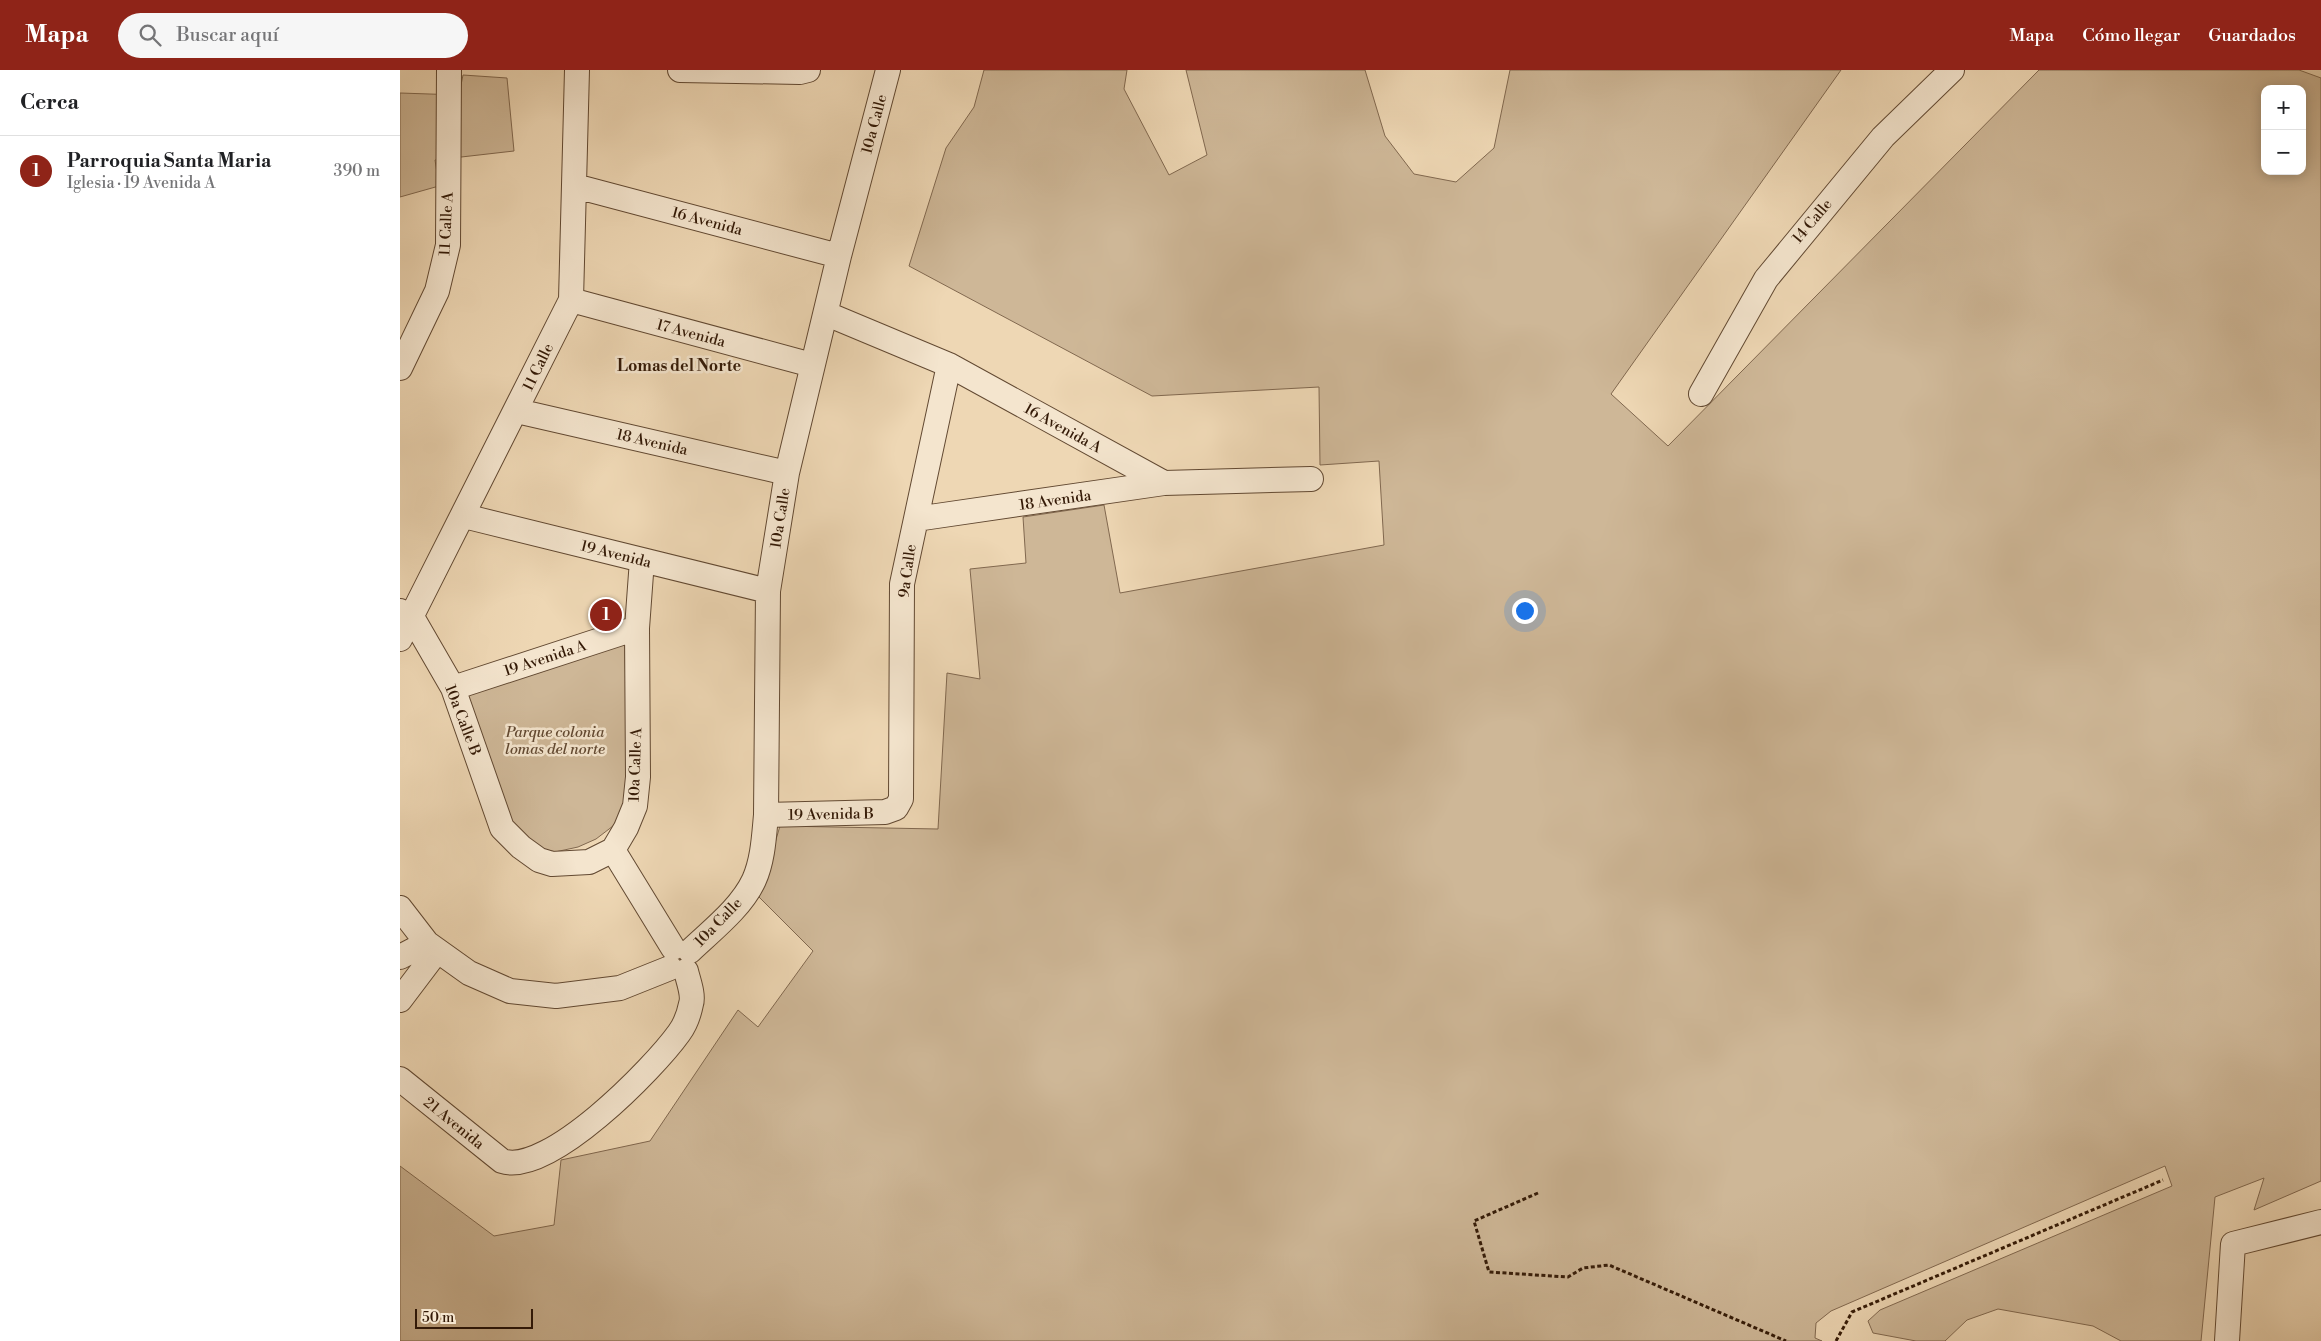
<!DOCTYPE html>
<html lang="es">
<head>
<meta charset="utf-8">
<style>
	body { margin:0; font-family:"Libre Bodoni",serif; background:#f6f6f6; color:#202124 }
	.controls { position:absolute; right:15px; top:15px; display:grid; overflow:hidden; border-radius:10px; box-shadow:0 2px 12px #0003 }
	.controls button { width:45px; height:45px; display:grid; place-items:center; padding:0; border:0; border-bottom:1px solid #e0e0e0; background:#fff; color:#202124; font:25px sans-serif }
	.scale { position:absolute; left:15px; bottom:12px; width:118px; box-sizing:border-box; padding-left:5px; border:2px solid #341a07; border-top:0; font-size:14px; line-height:18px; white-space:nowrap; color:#341a07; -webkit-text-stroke:4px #f4e5ce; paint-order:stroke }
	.you { position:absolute; left:1124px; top:540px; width:18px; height:18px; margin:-12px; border:4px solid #fff; border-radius:50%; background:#1a73e8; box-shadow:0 0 0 8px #1a73e833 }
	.badge { display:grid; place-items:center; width:32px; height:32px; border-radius:50%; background:#8f2418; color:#fff; font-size:16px; font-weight:700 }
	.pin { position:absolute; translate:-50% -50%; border:2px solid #fff; box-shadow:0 1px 5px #0006 }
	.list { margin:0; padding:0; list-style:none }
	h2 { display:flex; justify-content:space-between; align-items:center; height:65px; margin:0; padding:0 20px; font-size:21px }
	h2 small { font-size:16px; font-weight:400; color:#757577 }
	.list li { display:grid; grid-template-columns:32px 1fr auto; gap:15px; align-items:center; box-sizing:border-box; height:70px; padding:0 20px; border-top:1px solid #e0e0e0 }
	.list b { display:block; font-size:19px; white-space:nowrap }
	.list p { margin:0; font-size:16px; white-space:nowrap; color:#757577 }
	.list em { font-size:16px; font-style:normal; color:#757577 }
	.icon { flex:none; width:28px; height:28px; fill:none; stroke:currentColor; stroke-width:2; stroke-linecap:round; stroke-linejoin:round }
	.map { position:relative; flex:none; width:1921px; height:1271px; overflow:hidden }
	header { display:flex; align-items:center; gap:30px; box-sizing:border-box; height:70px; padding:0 25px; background:#8f2418; color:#fff }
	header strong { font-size:24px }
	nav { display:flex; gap:28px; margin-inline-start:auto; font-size:18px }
	.search { width:350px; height:45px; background:#f6f6f6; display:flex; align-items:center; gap:12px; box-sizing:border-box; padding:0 18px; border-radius:28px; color:#757577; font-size:19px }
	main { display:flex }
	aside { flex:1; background:#fff }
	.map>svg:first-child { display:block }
	.green { fill:#ceb797; stroke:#81684f; fill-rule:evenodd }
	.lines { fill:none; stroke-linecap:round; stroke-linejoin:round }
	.minor-casing { stroke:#624932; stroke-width:26 }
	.path { stroke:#341a07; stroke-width:3; stroke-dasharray:4 2.5; stroke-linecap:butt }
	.minor { stroke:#f4e5ce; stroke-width:24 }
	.labels { text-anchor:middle; stroke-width:5; stroke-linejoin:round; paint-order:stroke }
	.street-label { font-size:15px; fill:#341a07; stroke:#f4e5ce }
	.park-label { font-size:15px; font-style:italic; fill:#624932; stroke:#f4e5ce }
	.neighbourhood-label { font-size:16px; font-weight:bold; fill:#341a07; stroke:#f4e5ce }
</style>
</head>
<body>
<header>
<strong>Mapa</strong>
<div class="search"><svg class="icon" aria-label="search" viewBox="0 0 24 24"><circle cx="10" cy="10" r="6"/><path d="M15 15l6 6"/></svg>Buscar aquí</div>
<nav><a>Mapa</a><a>Cómo llegar</a><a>Guardados</a></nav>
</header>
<main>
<aside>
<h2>Cerca<small></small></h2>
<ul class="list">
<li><span class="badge">1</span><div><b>Parroquia Santa Maria</b><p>Iglesia · 19 Avenida A</p></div><em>390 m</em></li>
</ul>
</aside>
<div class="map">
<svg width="1921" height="1271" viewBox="0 0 1921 1271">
	<rect width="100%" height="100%" fill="#eed7b4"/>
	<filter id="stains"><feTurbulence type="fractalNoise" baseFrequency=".004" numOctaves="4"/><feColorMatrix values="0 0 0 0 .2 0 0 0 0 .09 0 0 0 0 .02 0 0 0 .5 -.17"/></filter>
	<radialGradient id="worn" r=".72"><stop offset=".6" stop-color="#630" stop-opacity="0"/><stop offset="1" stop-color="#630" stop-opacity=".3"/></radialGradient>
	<!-- green -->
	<path class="green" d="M584,0H727L724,19L769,105L807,85L786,0H965L985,66L1014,104L1056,112L1094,78L1110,0H1441L1211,324L1268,376L1639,0H1899L1921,8V1111L1854,1140L1864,1108L1815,1127L1801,1271H1721L1693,1256L1598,1239L1567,1250L1545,1271H1516L1473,1263L1468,1251L1480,1240L1772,1116L1765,1096L1431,1241L1416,1253L1415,1268L1422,1271H0V1096L94,1166L154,1155L161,1090L250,1071L338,940L358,957L413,881L359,827L380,756L538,759L547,603L580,609L570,499L626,493L623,447L704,435L720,523L984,475L979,391L920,395L919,317L752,326L509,196L546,78L574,37ZM1865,19H1902V101H1865Z
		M63,5L107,8L114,81L35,90L39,116L0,127V23L59,25Z
		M225,574L227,690L224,738L213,756L196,769L178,777L155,782L139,778L114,754L101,731L65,631L69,620Z"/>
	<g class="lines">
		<!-- minor casing -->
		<g class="minor-casing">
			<path id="minor" d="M280,0L400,2L408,0
				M175,116L439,186
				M171,230L412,295
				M427,244L549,295L764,413L911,409
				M0,298L37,221L48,175L49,0
				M1301,324L1366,209L1483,67L1552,0
				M117,341L387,403
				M64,446L368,521
				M516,449L764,413
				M0,541L12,547L53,618L102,758L121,777L139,790L152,794L189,792L213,780
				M0,569L171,230L177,0
				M53,618L237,558
				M366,745L485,742L496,738L501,729L502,514L549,295
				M213,780L226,758L235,736L238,707L237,558L242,490
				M213,780L273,878
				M0,838L27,873L69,903L110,921L156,926L220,918L270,898
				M290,881C312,860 341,838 354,810C363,790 364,766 366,745L368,521L387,403L439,186L488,0
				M0,887L27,873
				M0,930L37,881
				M0,1009L102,1091C148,1107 254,998 279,963C285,955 289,944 291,934C294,925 288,910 286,901
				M1827,1271L1833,1174L1921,1152"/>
		</g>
		<!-- path -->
		<path class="path" d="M1138,1123L1074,1151L1089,1202L1168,1207L1183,1198L1209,1195L1386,1271
			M1436,1271L1452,1242L1763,1110"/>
		<!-- minor -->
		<use href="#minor" class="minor"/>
	</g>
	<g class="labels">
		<!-- street labels -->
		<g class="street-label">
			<text transform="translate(474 54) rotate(-75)" y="5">10a Calle</text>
			<text transform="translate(307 151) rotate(15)" y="5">16 Avenida</text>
			<text transform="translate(1412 151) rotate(-50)" y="5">14 Calle</text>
			<text transform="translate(46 154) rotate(-87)" y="5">11 Calle A</text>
			<text transform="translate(291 263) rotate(15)" y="5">17 Avenida</text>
			<text transform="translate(138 297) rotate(-64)" y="5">11 Calle</text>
			<text transform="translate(663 358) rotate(29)" y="5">16 Avenida A</text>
			<text transform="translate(252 372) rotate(13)" y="5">18 Avenida</text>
			<text transform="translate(655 430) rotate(-8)" y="5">18 Avenida</text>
			<text transform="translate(380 448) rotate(-81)" y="5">10a Calle</text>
			<text transform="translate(216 484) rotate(14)" y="5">19 Avenida</text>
			<text transform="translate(507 501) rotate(-82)" y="5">9a Calle</text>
			<text transform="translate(145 588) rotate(-18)" y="5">19 Avenida A</text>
			<text transform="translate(63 650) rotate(69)" y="5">10a Calle B</text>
			<text transform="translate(235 695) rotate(-88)" y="5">10a Calle A</text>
			<text transform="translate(431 744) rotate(-1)" y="5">19 Avenida B</text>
			<text transform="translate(318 852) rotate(-46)" y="5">10a Calle</text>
			<text transform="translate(54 1053) rotate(39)" y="5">21 Avenida</text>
		</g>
		<!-- park labels -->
		<g class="park-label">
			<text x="155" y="667">Parque colonia<tspan x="155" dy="17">lomas del norte</tspan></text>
		</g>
		<!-- neighbourhood labels -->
		<g class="neighbourhood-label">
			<text x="279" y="301">Lomas del Norte</text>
		</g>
	</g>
	<rect width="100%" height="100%" filter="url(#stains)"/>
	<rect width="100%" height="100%" fill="url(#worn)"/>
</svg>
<div class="controls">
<button>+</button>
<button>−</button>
</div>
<div class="scale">50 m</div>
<div class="you"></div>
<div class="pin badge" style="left:206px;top:545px">1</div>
</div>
</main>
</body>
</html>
